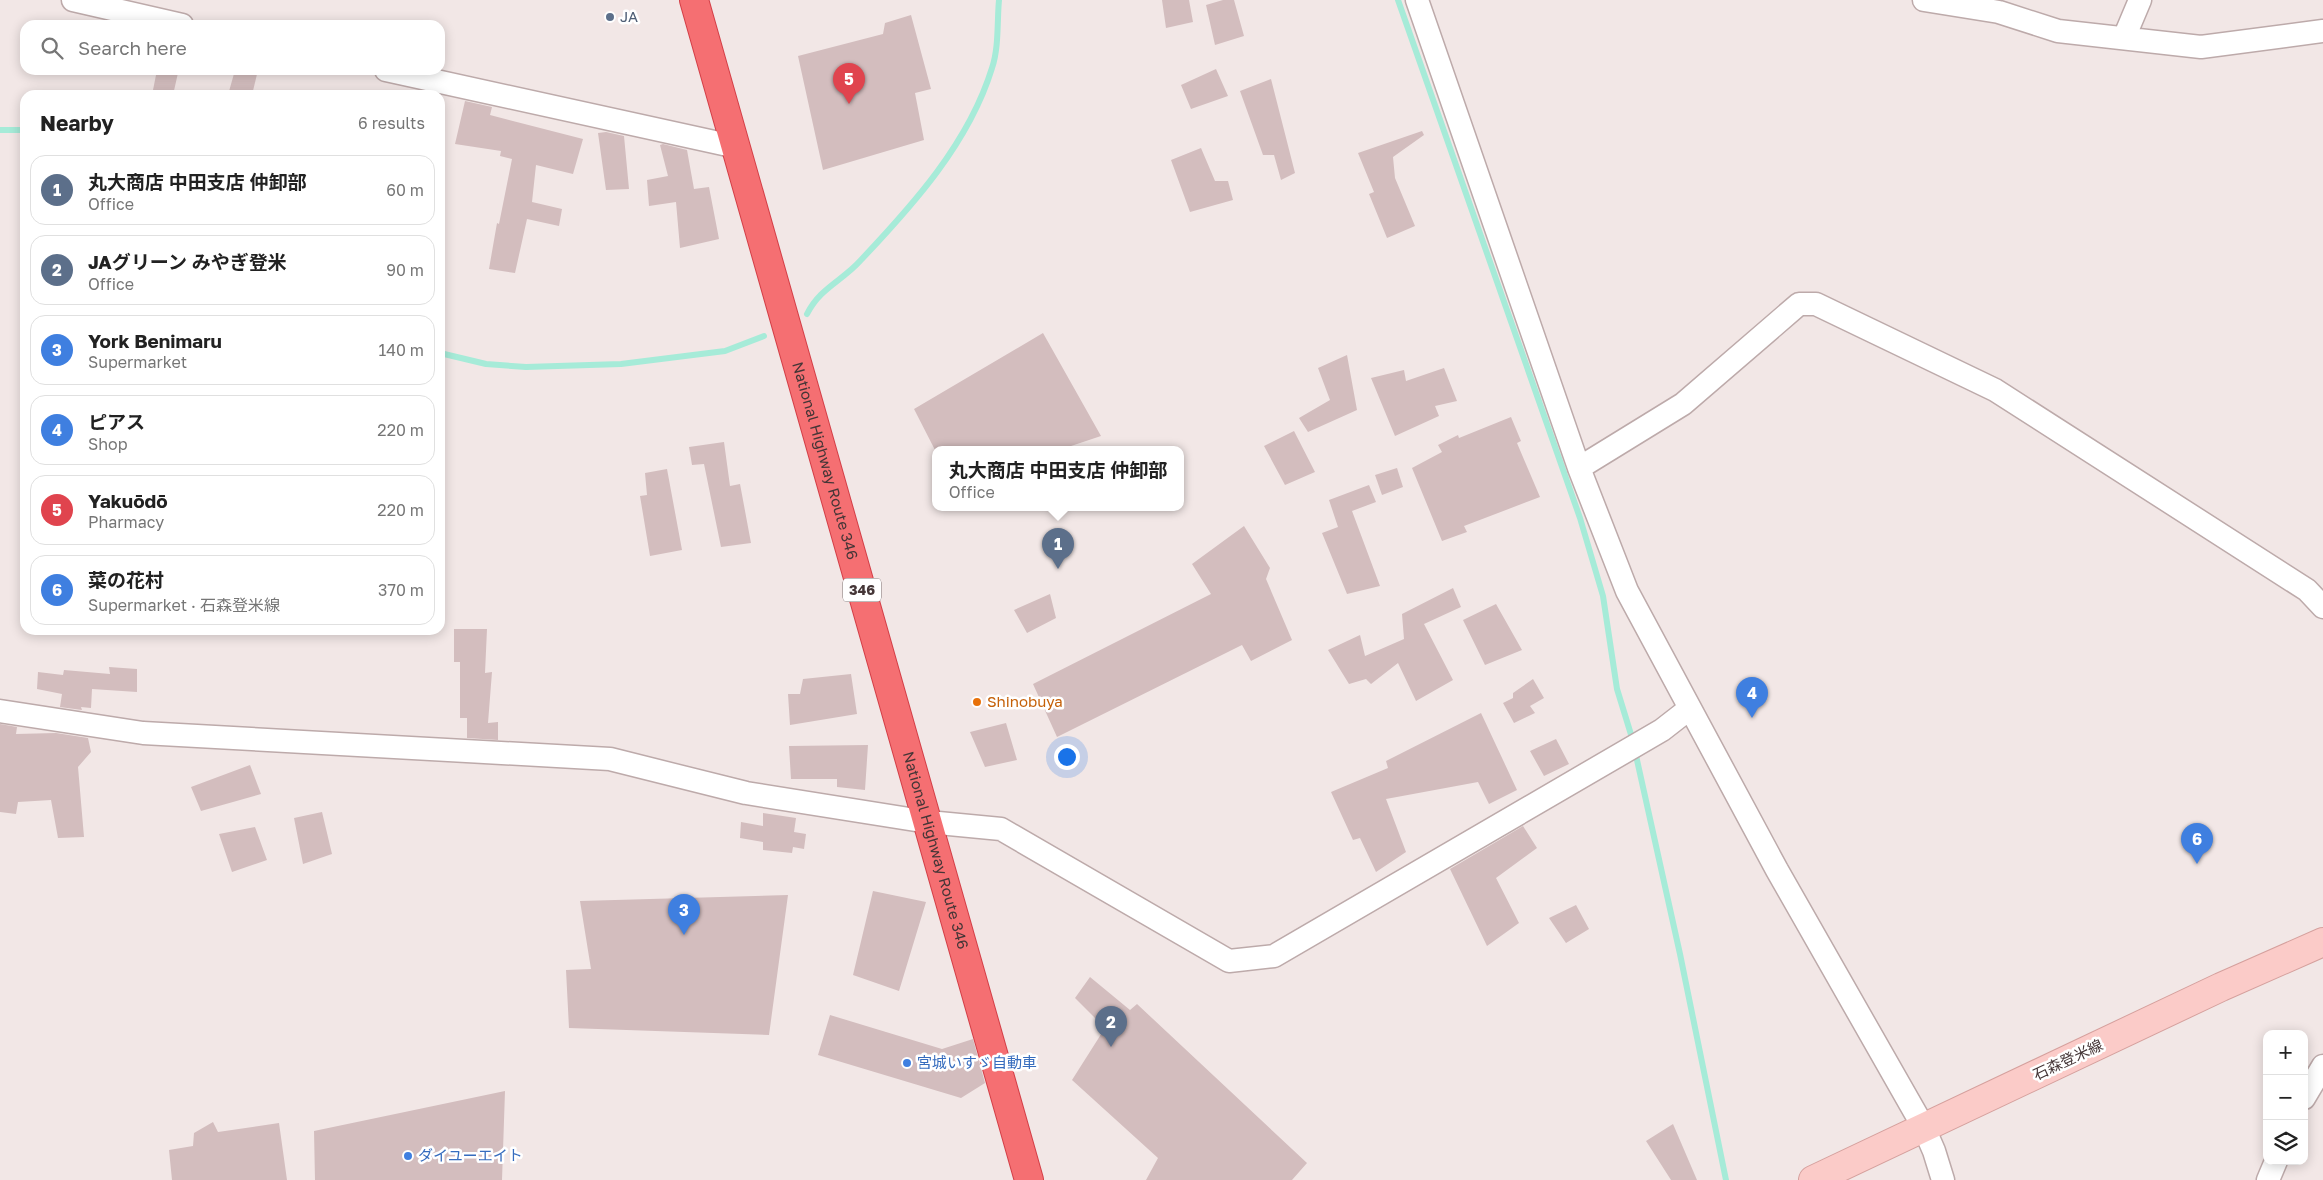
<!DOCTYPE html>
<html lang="en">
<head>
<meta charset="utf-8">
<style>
	body { margin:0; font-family:"Golos Text","Noto Sans JP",sans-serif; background:#f6f6f6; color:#222 }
	.controls { position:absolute; right:15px; bottom:15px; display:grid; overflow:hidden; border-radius:10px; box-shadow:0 2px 12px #0003 }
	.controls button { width:45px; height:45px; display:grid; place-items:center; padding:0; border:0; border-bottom:1px solid #e0e0e0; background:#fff; color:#222; font:25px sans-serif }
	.you { position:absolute; left:1066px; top:756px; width:18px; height:18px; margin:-12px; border:4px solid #fff; border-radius:50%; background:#1a73e8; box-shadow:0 0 0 8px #1a73e833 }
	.badge { display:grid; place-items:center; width:32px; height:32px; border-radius:50%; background:#d93025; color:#fff; font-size:16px; font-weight:700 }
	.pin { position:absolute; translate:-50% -41px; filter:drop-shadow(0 1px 2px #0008) }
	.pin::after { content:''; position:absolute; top:26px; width:18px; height:15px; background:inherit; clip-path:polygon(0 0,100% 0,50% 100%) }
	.popup { position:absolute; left:932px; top:446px; width:252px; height:65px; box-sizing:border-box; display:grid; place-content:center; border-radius:10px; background:#fff; filter:drop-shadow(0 1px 4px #0005); font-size:16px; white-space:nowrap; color:#767676 }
	.popup b { font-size:19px; color:#222 }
	.popup::after { content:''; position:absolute; left:50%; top:100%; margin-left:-10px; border:10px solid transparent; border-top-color:#fff }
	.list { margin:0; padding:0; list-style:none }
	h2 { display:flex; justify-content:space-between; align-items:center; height:65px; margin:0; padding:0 20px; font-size:21px }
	h2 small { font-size:16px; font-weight:400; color:#767676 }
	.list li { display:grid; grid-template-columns:32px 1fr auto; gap:15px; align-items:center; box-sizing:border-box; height:70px; margin:0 10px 10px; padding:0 10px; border:1px solid #e0e0e0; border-radius:15px }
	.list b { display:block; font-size:19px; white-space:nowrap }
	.list p { margin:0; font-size:16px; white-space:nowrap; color:#767676 }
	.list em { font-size:16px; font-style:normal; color:#767676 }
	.icon { flex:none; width:28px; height:28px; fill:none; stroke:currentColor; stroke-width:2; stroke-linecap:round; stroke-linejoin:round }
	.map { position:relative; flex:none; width:2323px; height:1180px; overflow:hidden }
	.search { position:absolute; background:#fff; box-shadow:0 2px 12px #0003; left:20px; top:20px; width:425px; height:55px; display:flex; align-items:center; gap:12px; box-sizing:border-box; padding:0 18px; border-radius:15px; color:#767676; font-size:19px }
	.panel { position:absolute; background:#fff; box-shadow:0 2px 12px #0003; left:20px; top:90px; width:425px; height:545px; border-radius:15px }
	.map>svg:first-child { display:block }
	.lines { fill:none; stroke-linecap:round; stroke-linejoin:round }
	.stream { stroke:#a6ebd8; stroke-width:6 }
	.building { fill:#d3bdbe }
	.street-casing { stroke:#bdaaaa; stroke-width:25 }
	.secondary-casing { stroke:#d5a09d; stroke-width:30 }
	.highway-casing { stroke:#d33f47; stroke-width:30 }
	.street { stroke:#fff; stroke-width:22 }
	.secondary { stroke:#fbcbc8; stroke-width:28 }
	.highway { stroke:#f56f72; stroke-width:28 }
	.service-dot { fill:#5c6f8a; stroke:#fff; stroke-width:2 }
	.food-dot { fill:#e8710a; stroke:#fff; stroke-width:2 }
	.shop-dot { fill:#3f7fe0; stroke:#fff; stroke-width:2 }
	.labels { text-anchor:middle; stroke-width:5; stroke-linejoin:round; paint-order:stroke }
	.shield { fill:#fff; stroke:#7d7273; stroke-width:1 }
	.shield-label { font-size:14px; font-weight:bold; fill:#453637 }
	.service-label { font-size:15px; fill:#4e5e75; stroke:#fff; text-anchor:start }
	.street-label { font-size:15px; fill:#453637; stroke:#fff }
	.food-label { font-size:15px; fill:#c56008; stroke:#fff; text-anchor:start }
	.shop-label { font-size:15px; fill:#366cbe; stroke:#fff; text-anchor:start }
</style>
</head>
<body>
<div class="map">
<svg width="2323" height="1180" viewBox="0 0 2323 1180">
	<rect width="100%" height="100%" fill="#f2e7e6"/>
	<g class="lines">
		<!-- stream -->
		<path class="stream" d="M1398,0L1580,518L1603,596L1617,689L1633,741
			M0,130H25
			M807,314C820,288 842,281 860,261C913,205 969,143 992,68C999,48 997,21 999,0
			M440,353L486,364L526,367L621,364L725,351L764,336
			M1635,751L1680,954L1726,1180"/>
	</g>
	<!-- building -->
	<path class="building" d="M1162,0H1189L1193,22L1166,28Z
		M1223,0H1234L1244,36L1215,45L1206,5Z
		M911,15L931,89L915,93L924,140L823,170L798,56L883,34L885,23Z
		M1216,69L1228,96L1191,109L1181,85Z
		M157,70L178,73L173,95H152Z
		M235,70H258L252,95H228Z
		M1271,79L1295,173L1281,180L1274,155H1263L1240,91Z
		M465,101L492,107L490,115L583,139L573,174L536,165L532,202L562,209L559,226L527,219L515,273L489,269L497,223L499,224L512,159L500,156L501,151L455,144Z
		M1422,131L1424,135L1393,157L1395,178L1415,226L1387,238L1369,194L1374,192L1358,153Z
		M606,132L624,136L629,189L606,190L598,133Z
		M663,144L687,150L694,189L709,187L719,239L680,248L676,202L649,206L647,180L668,176L660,145Z
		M1201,148L1215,181H1228L1233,200L1190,212L1171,160Z
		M1043,333L1101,436L1059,450H935L914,409Z
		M1347,355L1357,410L1308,432L1299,418L1330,400L1318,368Z
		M1444,368L1457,401L1435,406L1439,416L1395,436L1371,378L1404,370L1406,381Z
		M1511,417L1521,441L1517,443L1540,497L1464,526L1467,532L1442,541L1412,468L1442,452L1438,445L1458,435L1459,438Z
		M1294,431L1315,472L1285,485L1264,446Z
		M724,442L730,486L740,484L751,543L721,547L704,464L692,465L689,447Z
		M1397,468L1403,487L1382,495L1375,475Z
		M667,469L682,550L650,556L640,496L647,495L645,473Z
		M1369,485L1376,502L1352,511L1380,586L1347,594L1322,533L1338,527L1329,500Z
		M1244,526L1270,568L1266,579L1292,640L1251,661L1242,645L1057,737L1033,684L1211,594L1192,564Z
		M1453,588L1461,607L1424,624L1453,680L1416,701L1398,663L1371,684L1366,679L1349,684L1328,650L1360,635L1365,656L1404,639L1402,614Z
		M1050,594L1056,618L1027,633L1014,610Z
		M1496,604L1522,650L1485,665L1463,620Z
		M454,629H487L485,673L492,672L488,723L498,722V740L467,738V718H460V662H454Z
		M109,667L137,669V692L92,689L91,708L81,707L82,710L60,707L62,694L37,689L38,672L63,675L64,670L110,674Z
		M851,674L857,714L790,725L788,694H800L803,679Z
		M1533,679L1544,698L1530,706L1535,713L1514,723L1503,703L1513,698V693Z
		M1481,713L1517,790L1489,804L1478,782L1386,799L1406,852L1376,872L1360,838L1353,840L1331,792L1388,768L1386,761Z
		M1006,723L1017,760L985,767L970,732Z
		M0,724L17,727L16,734L56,733L88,738L91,752L78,767L84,837L58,838L51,800L18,802L16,814L0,812Z
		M1556,739L1569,764L1544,776L1530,751Z
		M868,745L865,790L837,787V779H791L789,746Z
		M250,765L261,794L201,811L191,787Z
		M322,812L332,854L303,864L294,818Z
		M763,813L796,818L794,832L806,834L804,849L793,847L792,853L763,850V842L740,838L741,822L763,826Z
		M1523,826L1537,848L1496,878L1519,923L1487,946L1450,869Z
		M255,827L267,860L232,872L219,834Z
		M873,891L926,902L899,991L853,975Z
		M788,895L769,1035L569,1028L566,970L591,969L580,901Z
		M1576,905L1589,929L1566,943L1549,918Z
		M1090,977L1130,1010L1137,1004L1307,1163L1292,1180H1146L1158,1158L1072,1080L1105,1028L1075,998Z
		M830,1015L942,1049L973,1039L985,1083L961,1098L818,1055Z
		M505,1091L502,1180H315L314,1131Z
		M213,1122L218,1132L279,1123L287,1180H172L169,1150L193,1146L194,1133Z
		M1673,1124L1697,1180H1671L1646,1141Z"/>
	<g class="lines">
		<!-- street casing -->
		<g class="street-casing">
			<path id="street" d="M73,0L182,25
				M1417,0L1579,468L1627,591L1777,870L1924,1128L1934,1151L1943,1180
				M1924,0L1999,12L2058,31L2201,47L2323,31
				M2124,38L2140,0
				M386,70L737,147
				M1579,468L1683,404L1799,304H1816L1995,390L2307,590L2323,607
				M0,711L143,733L610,759L746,793L928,822L1001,829L1229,961L1274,956L1662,730L1689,709
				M2304,1098L2323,1066
				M2268,1180L2276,1161"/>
		</g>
		<!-- secondary casing -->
		<g class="secondary-casing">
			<path id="secondary" d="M1813,1180L2221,987L2323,942"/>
		</g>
		<!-- highway casing -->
		<g class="highway-casing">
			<g id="highway">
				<path id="s1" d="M694,0L1029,1180"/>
			</g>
		</g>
		<!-- street -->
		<use href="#street" class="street"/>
		<!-- secondary -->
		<use href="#secondary" class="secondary"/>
		<!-- highway -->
		<use href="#highway" class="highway"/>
	</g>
	<!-- markers -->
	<circle class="service-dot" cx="610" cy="17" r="5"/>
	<circle class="food-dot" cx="977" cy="702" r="5"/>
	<g class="shop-dot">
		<circle cx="907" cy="1063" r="5"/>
		<circle cx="408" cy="1156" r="5"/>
	</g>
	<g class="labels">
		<!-- shield labels -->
		<rect class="shield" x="843" y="578.5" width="38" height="23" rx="4"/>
		<g class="shield-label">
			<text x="862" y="595">346</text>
		</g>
		<!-- service labels -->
		<g class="service-label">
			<text x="620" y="22">JA</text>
		</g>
		<!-- street labels -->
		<g class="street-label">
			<text dy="5" stroke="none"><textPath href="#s1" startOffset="479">National Highway Route 346</textPath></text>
			<text dy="5" stroke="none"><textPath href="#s1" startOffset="884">National Highway Route 346</textPath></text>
			<text transform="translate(2068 1060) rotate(-25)" y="5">石森登米線</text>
		</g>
		<!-- food labels -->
		<g class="food-label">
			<text x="987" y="707">Shinobuya</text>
		</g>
		<!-- shop labels -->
		<g class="shop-label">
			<text x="917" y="1068">宮城いすゞ自動車</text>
			<text x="418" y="1161">ダイユーエイト</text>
		</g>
	</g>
</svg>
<div class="controls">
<button>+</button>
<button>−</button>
<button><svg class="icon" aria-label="layers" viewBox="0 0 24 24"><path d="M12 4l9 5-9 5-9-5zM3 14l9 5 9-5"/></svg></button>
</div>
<div class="you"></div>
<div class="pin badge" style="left:1058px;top:569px;background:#5c6f8a">1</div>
<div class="popup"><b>丸大商店 中田支店 仲卸部</b>Office</div>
<div class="pin badge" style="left:1111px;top:1047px;background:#5c6f8a">2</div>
<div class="pin badge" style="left:684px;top:935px;background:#3f7fe0">3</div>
<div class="pin badge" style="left:1752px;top:718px;background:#3f7fe0">4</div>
<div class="pin badge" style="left:849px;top:104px;background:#e0444e">5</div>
<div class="pin badge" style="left:2197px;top:864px;background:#3f7fe0">6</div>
<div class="search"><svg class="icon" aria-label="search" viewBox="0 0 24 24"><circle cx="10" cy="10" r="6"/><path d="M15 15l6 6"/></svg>Search here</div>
<section class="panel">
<h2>Nearby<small>6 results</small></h2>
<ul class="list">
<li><span class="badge" style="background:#5c6f8a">1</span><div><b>丸大商店 中田支店 仲卸部</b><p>Office</p></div><em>60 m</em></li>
<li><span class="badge" style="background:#5c6f8a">2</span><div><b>JAグリーン みやぎ登米</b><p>Office</p></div><em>90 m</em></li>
<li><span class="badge" style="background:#3f7fe0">3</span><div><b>York Benimaru</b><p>Supermarket</p></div><em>140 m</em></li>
<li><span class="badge" style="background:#3f7fe0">4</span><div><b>ピアス</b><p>Shop</p></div><em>220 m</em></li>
<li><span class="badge" style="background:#e0444e">5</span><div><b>Yakuōdō</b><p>Pharmacy</p></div><em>220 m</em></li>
<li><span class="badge" style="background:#3f7fe0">6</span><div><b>菜の花村</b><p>Supermarket · 石森登米線</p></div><em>370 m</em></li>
</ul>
</section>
</div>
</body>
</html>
